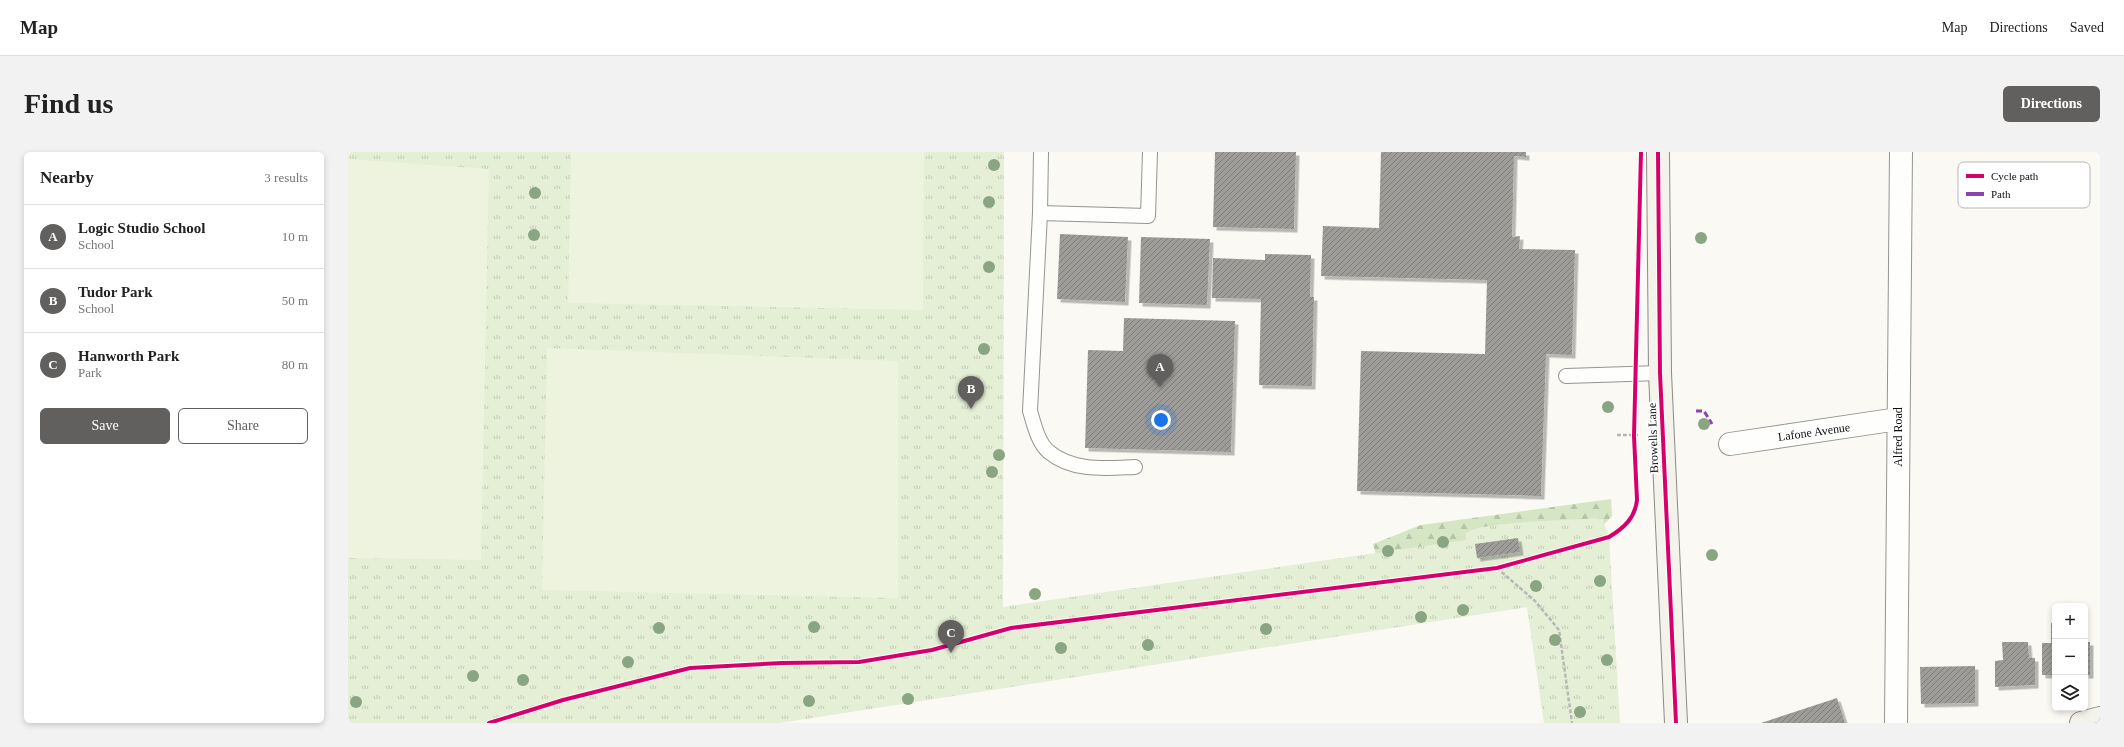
<!DOCTYPE html>
<html lang="en">
<head>
<meta charset="utf-8">
<style>
	body { margin:0; font-family:"Times New Roman",serif; background:#f2f2f2; color:#222 }
	.controls { position:absolute; right:12px; bottom:12px; display:grid; overflow:hidden; border-radius:6px; box-shadow:0 2px 6px #0003 }
	.controls button { width:36px; height:36px; display:grid; place-items:center; padding:0; border:0; border-bottom:1px solid #e0e0e0; background:#fff; color:#222; font:20px sans-serif }
	.you { position:absolute; left:813px; top:268px; width:14px; height:14px; margin:-10px; border:3px solid #fff; border-radius:50%; background:#1a73e8; box-shadow:0 0 0 6px #1a73e833 }
	.badge { display:grid; place-items:center; width:26px; height:26px; border-radius:50%; background:#61605e; color:#fff; font-size:13px; font-weight:700 }
	.pin { position:absolute; translate:-50% -33px; filter:drop-shadow(0 1px 2px #0008) }
	.pin::after { content:''; position:absolute; top:21px; width:14px; height:12px; background:inherit; clip-path:polygon(0 0,100% 0,50% 100%) }
	.list { margin:0; padding:0; list-style:none }
	h2 { display:flex; justify-content:space-between; align-items:center; height:52px; margin:0; padding:0 16px; font-size:17px }
	h2 small { font-size:13px; font-weight:400; color:#767676 }
	.list li { display:grid; grid-template-columns:26px 1fr auto; gap:12px; align-items:center; box-sizing:border-box; height:64px; padding:0 16px; border-top:1px solid #e0e0e0 }
	.list b { display:block; font-size:15px; white-space:nowrap }
	.list p { margin:0; font-size:13px; white-space:nowrap; color:#767676 }
	.list em { font-size:13px; font-style:normal; color:#767676 }
	.actions { display:flex; gap:8px; padding:12px 16px }
	.actions a { flex:1; padding:9px 0; border:1px solid #61605e; border-radius:6px; text-align:center; font-size:14px; color:#61605e }
	.actions .main { background:#61605e; color:#fff }
	.icon { flex:none; width:22px; height:22px; fill:none; stroke:currentColor; stroke-width:2; stroke-linecap:round; stroke-linejoin:round }
	.map { position:relative; flex:none; width:1752px; height:571px; overflow:hidden; border-radius:6px }
	header { display:flex; align-items:center; gap:24px; box-sizing:border-box; height:56px; padding:0 20px; background:#fff; border-bottom:1px solid #e0e0e0 }
	header strong { font-size:19px }
	nav { display:flex; gap:22px; margin-inline-start:auto; font-size:14px }
	.intro { display:flex; align-items:center; justify-content:space-between; box-sizing:border-box; height:96px; padding:0 24px }
	h1 { margin:0; font-size:28px }
	.button { padding:10px 18px; border-radius:6px; background:#61605e; color:#fff; font-size:14px; font-weight:700 }
	main { display:flex; gap:24px; padding:0 24px }
	aside { flex:1; background:#fff; border-radius:6px; box-shadow:0 2px 6px #0003 }
	.map>svg:first-child { display:block }
	.forest { fill:url(#forest-firs) }
	.park { fill:url(#park-tufts) }
	.pitch { fill:#edf3df }
	.building { fill:url(#building-hatch); filter:url(#shadow) }
	.lines { fill:none; stroke-linecap:round; stroke-linejoin:round }
	.lane-casing { stroke:#949492; stroke-width:16 }
	.street-casing { stroke:#949492; stroke-width:24 }
	.secondary-casing { stroke:#8b8a88; stroke-width:24 }
	.path { stroke:#b8b8b7; stroke-width:2.5; stroke-dasharray:4 2; stroke-linecap:butt }
	.lane { stroke:#fefefd; stroke-width:14 }
	.street { stroke:#fefefd; stroke-width:22 }
	.secondary { stroke:#f4f3eb; stroke-width:22 }
	.quiet { stroke:#8e44ad; stroke-width:3; stroke-dasharray:6 3; stroke-linecap:butt }
	.cycleway-casing { stroke:#fff; stroke-width:6 }
	.cycleway { stroke:#d6006c; stroke-width:4 }
	.tree { fill:#8aa581 }
	.labels { text-anchor:middle; stroke-width:4; stroke-linejoin:round; paint-order:stroke }
	.street-label { font-size:12px; fill:#0e0e0e; stroke:#fff }
	.key { fill:#fff; stroke:#b7b7b7; stroke-width:1 }
	.key-label { font-size:11px; fill:#0e0e0e }
</style>
</head>
<body>
<header>
<strong>Map</strong>
<nav><a>Map</a><a>Directions</a><a>Saved</a></nav>
</header>
<div class="intro"><h1>Find us</h1><a class="button">Directions</a></div>
<main>
<aside>
<h2>Nearby<small>3 results</small></h2>
<ul class="list">
<li><span class="badge">A</span><div><b>Logic Studio School</b><p>School</p></div><em>10 m</em></li>
<li><span class="badge">B</span><div><b>Tudor Park</b><p>School</p></div><em>50 m</em></li>
<li><span class="badge">C</span><div><b>Hanworth Park</b><p>Park</p></div><em>80 m</em></li>
</ul>
<div class="actions"><a class="main">Save</a><a>Share</a></div>
</aside>
<div class="map">
<svg width="1752" height="571" viewBox="0 0 1752 571">
	<defs>
		<pattern id="forest-firs" width="22" height="20" patternUnits="userSpaceOnUse"><rect width="22" height="20" fill="#d5e6c4"/><path d="M5 1l3.5 6h-7zM16 11l3.5 6h-7z" fill="#b6c4a7"/></pattern>
		<pattern id="park-tufts" width="24" height="20" patternUnits="userSpaceOnUse"><rect width="24" height="20" fill="#e4efd5"/><path d="M3 7l-1-3M5 7V3M7 7l1-3M15 17l-1-3M17 17v-4M19 17l1-3" fill="none" stroke="#c2ccb6"/></pattern>
		<pattern id="building-hatch" width="6" height="6" patternUnits="userSpaceOnUse"><rect width="6" height="6" fill="#9e9c99"/><path d="M-1 1l2-2M0 6l6-6M5 7l2-2" fill="none" stroke="#7f7e7b"/></pattern>
		<filter id="shadow"><feDropShadow dx="3.5" dy="3.5" stdDeviation="0" flood-color="#0004"/></filter>
	</defs>
	<rect width="100%" height="100%" fill="#faf9f4"/>
	<!-- forest -->
	<path class="forest" d="M1263,347L1264,364L1248,381L1107,407L1032,417L1025,392L1073,373Z"/>
	<!-- park -->
	<path class="park" d="M0,0H656L655,455L1118,388V381C1135,369 1228,368 1254,366L1261,385L1272,571H1196L1179,455L432,571H0Z"/>
	<!-- pitch -->
	<path class="pitch" d="M223,0H576L575,158L220,151Z
		M0,7L141,17L133,408L0,406Z
		M199,196L550,209V446L194,438Z"/>
	<!-- building -->
	<path class="building" d="M867,0H948L946,77L865,75Z
		M1033,0H1178V5L1166,4L1164,85L1172,84L1171,97L1227,98L1224,203L1198,202L1193,344L1009,339L1013,199L1137,202L1139,128L973,124L975,74L1031,76Z
		M712,82L780,85L777,150L709,147Z
		M793,85L862,87L859,153L791,151Z
		M917,102L963,103L962,145H966L964,234L911,233L913,147L864,146L865,106L917,108Z
		M776,166L887,169L883,300L737,296L740,198L775,199Z
		M1170,386L1172,400L1129,406L1127,392Z
		M1703,471H1707V523H1694V491H1703Z
		M1654,490H1680L1681,506H1687V533L1647,535V509L1655,508Z
		M1737,490H1742V523H1737Z
		M1627,514V551L1573,552L1572,515Z
		M1489,546L1497,571H1413Z"/>
	<g class="lines">
		<!-- lane casing -->
		<g class="lane-casing">
			<path id="lane" d="M693,0L692,61L682,259C686,272 690,291 701,300C725,320 759,316 787,315
				M692,61L800,64L802,0
				M1218,224L1312,221"/>
		</g>
		<!-- street casing -->
		<g class="street-casing">
			<path id="street" d="M1382,292L1550,267
				M1548,571L1553,0"/>
		</g>
		<!-- secondary casing -->
		<g class="secondary-casing">
			<path id="secondary" d="M1310,0L1312,221L1328,571
				M1733,571L1752,566"/>
		</g>
		<!-- path -->
		<path class="path" d="M1269,283H1290
			M1149,416L1187,449L1211,478L1224,571"/>
		<!-- lane -->
		<use href="#lane" class="lane"/>
		<!-- street -->
		<use href="#street" class="street"/>
		<!-- secondary -->
		<use href="#secondary" class="secondary"/>
		<!-- quiet -->
		<path class="quiet" d="M1348,259H1356L1364,272"/>
		<!-- cycleway casing -->
		<g class="cycleway-casing">
			<path id="cycleway" d="M1310,0L1312,221L1328,571
				M141,571L215,548L342,516L434,511L511,510L584,498L663,476L1149,416L1261,385C1276,376 1287,366 1289,348L1286,284L1293,0"/>
		</g>
		<!-- cycleway -->
		<use href="#cycleway" class="cycleway"/>
	</g>
	<!-- trees -->
	<g class="tree">
		<circle cx="646" cy="13" r="6"/>
		<circle cx="187" cy="41" r="6"/>
		<circle cx="641" cy="50" r="6"/>
		<circle cx="186" cy="83" r="6"/>
		<circle cx="1353" cy="86" r="6"/>
		<circle cx="641" cy="115" r="6"/>
		<circle cx="636" cy="197" r="6"/>
		<circle cx="1260" cy="255" r="6"/>
		<circle cx="1356" cy="272" r="6"/>
		<circle cx="651" cy="303" r="6"/>
		<circle cx="644" cy="320" r="6"/>
		<circle cx="1095" cy="390" r="6"/>
		<circle cx="1040" cy="399" r="6"/>
		<circle cx="1364" cy="403" r="6"/>
		<circle cx="1252" cy="429" r="6"/>
		<circle cx="1188" cy="434" r="6"/>
		<circle cx="687" cy="442" r="6"/>
		<circle cx="1115" cy="458" r="6"/>
		<circle cx="1073" cy="465" r="6"/>
		<circle cx="466" cy="475" r="6"/>
		<circle cx="311" cy="476" r="6"/>
		<circle cx="918" cy="477" r="6"/>
		<circle cx="1207" cy="488" r="6"/>
		<circle cx="800" cy="493" r="6"/>
		<circle cx="713" cy="496" r="6"/>
		<circle cx="1259" cy="508" r="6"/>
		<circle cx="280" cy="510" r="6"/>
		<circle cx="125" cy="524" r="6"/>
		<circle cx="175" cy="528" r="6"/>
		<circle cx="560" cy="547" r="6"/>
		<circle cx="461" cy="549" r="6"/>
		<circle cx="8" cy="550" r="6"/>
		<circle cx="1232" cy="560" r="6"/>
	</g>
	<g class="labels">
		<!-- street labels -->
		<g class="street-label">
			<text transform="translate(1466 280) rotate(-8)" y="4">Lafone Avenue</text>
			<text transform="translate(1550 285) rotate(-90)" y="4">Alfred Road</text>
			<text transform="translate(1305 286) rotate(-92)" y="4">Browells Lane</text>
		</g>
	</g>
	<!-- legend -->
	<rect x="1610" y="10" width="132" height="46" rx="6" class="key"/>
	<rect x="1618" y="22" width="18" height="4" fill="#d6006c"/>
	<rect x="1618" y="40" width="18" height="4" fill="#8e44ad"/>
	<g class="key-label">
		<text x="1643" y="28">Cycle path</text>
		<text x="1643" y="46">Path</text>
	</g>
</svg>
<div class="controls">
<button>+</button>
<button>−</button>
<button><svg class="icon" aria-label="layers" viewBox="0 0 24 24"><path d="M12 4l9 5-9 5-9-5zM3 14l9 5 9-5"/></svg></button>
</div>
<div class="you"></div>
<div class="pin badge" style="left:812px;top:235px">A</div>
<div class="pin badge" style="left:623px;top:257px">B</div>
<div class="pin badge" style="left:603px;top:501px">C</div>
</div>
</main>
</body>
</html>
